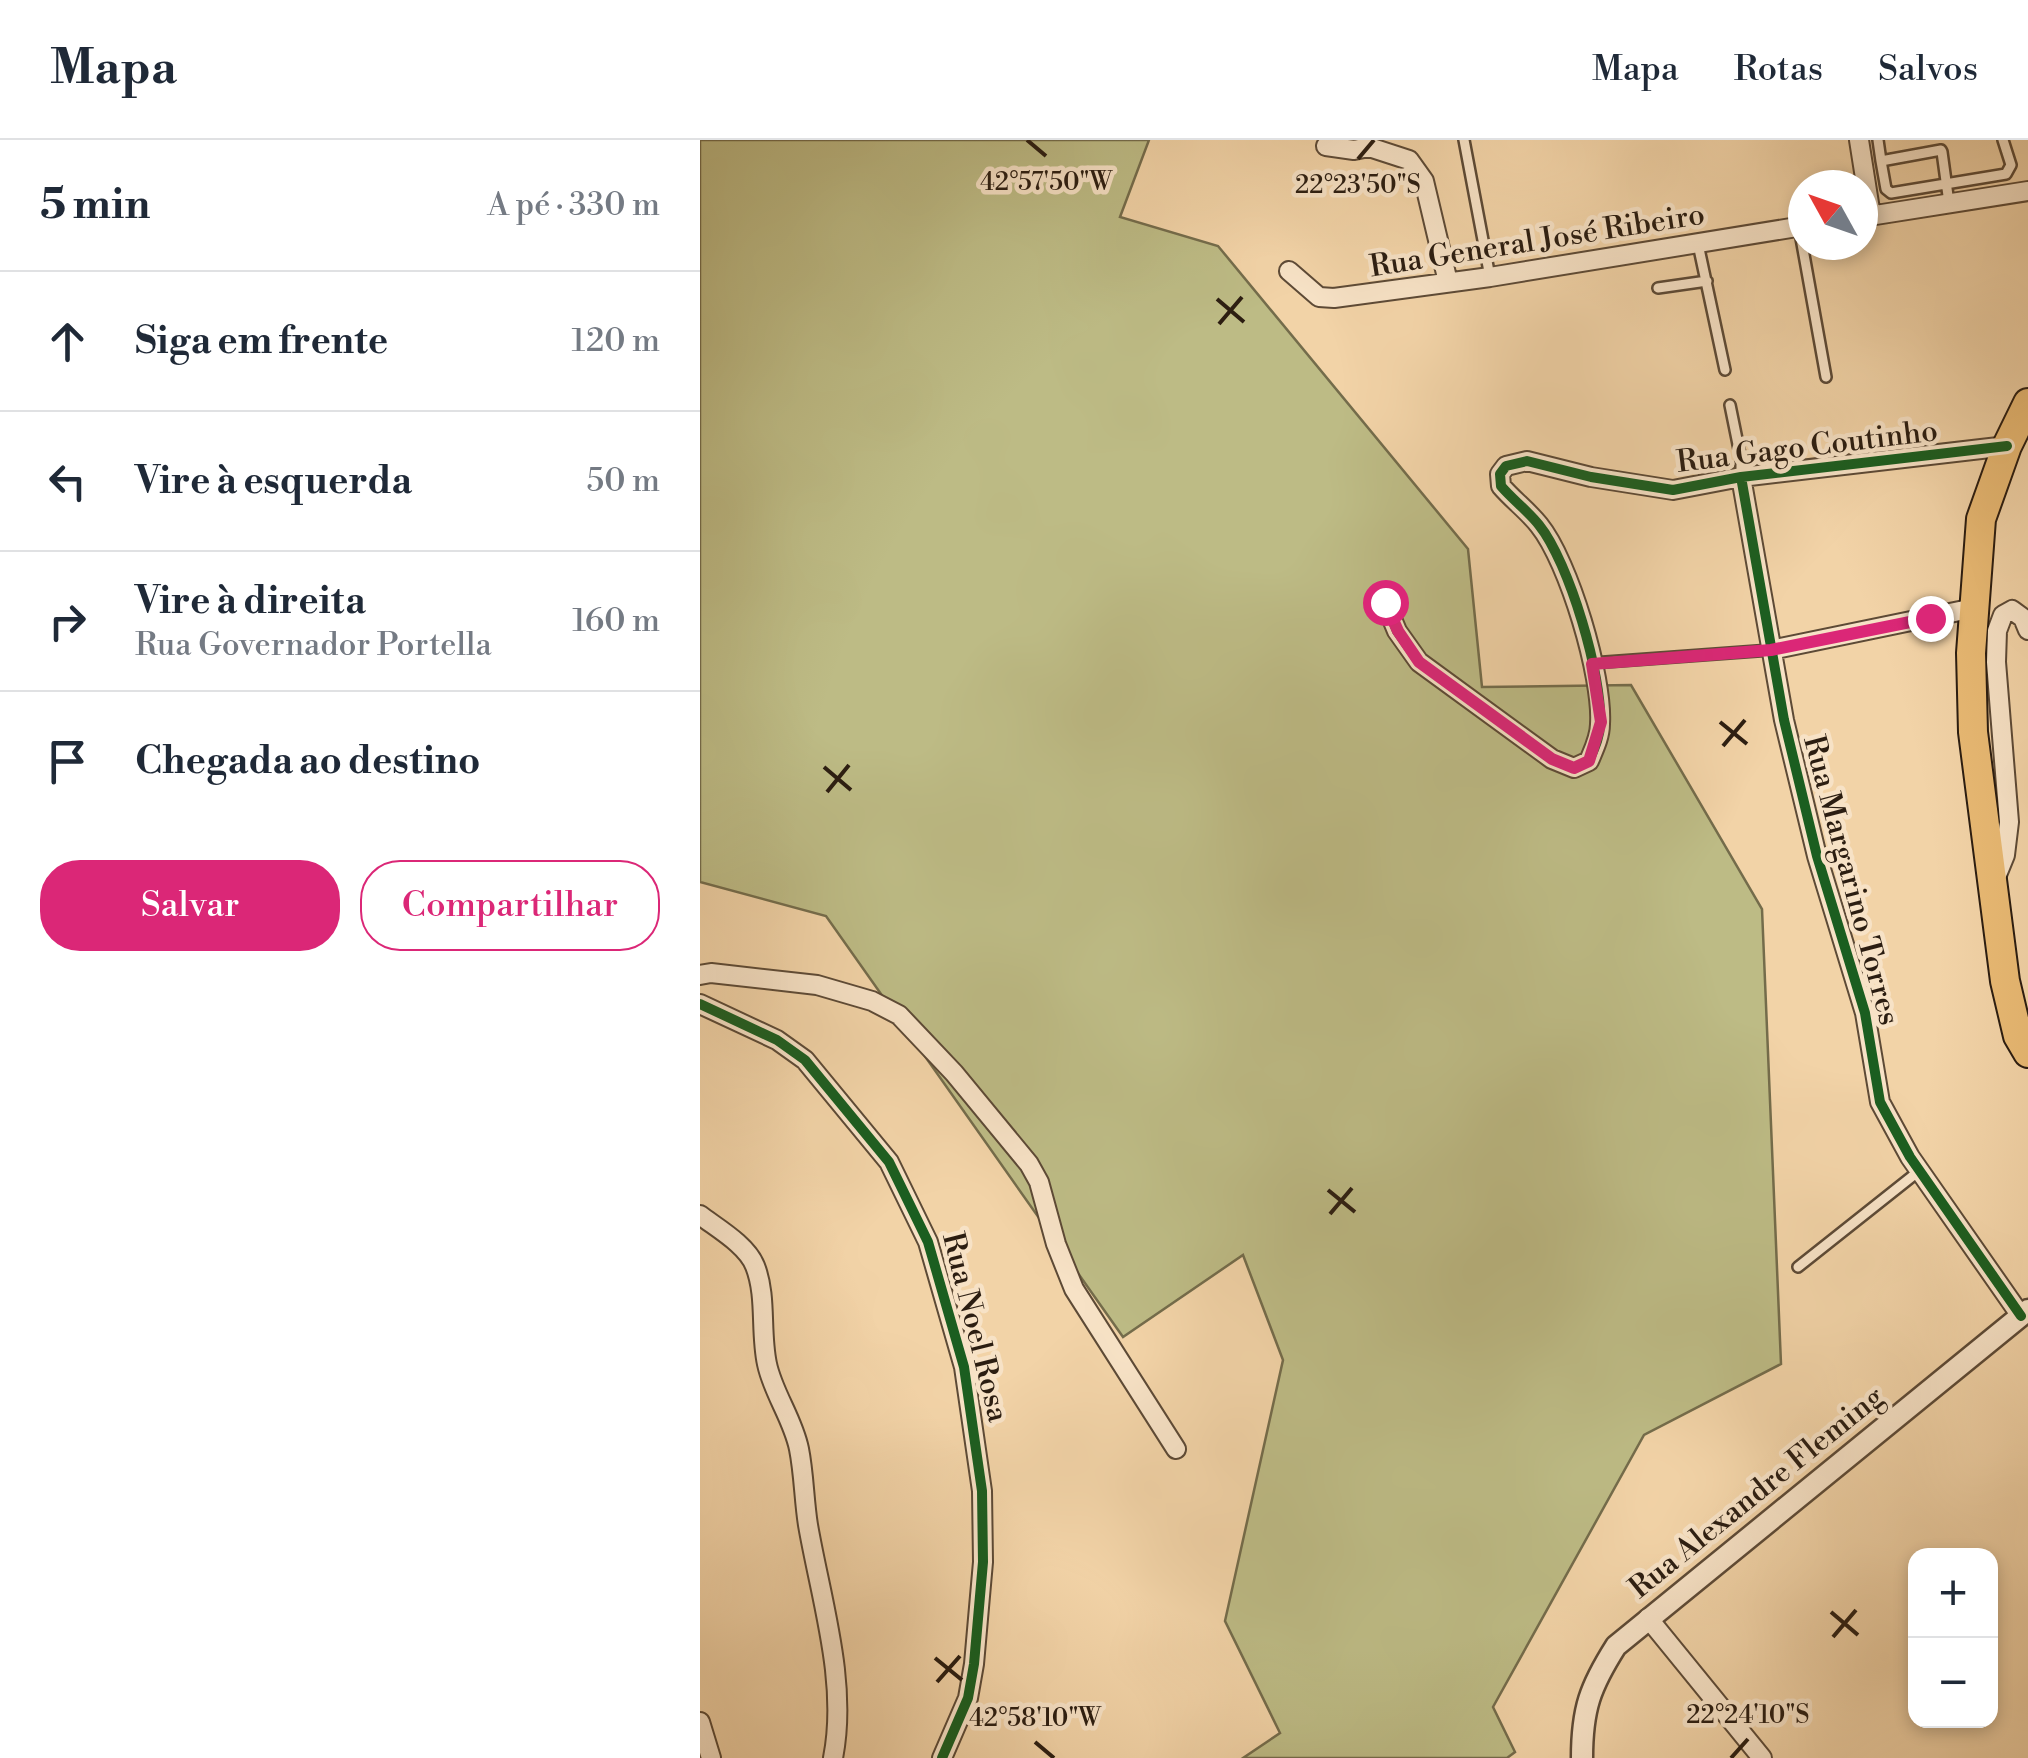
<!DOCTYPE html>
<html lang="pt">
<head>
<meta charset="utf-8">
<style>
	body { margin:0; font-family:"Libre Bodoni",serif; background:#f6f6f7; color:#1f2937 }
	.controls { position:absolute; right:30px; bottom:30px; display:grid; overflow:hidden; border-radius:20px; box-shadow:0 5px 15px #0003 }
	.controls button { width:90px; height:90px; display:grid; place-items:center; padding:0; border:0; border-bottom:2px solid #e0e1e3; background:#fff; color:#1f2937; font:50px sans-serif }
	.compass { position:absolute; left:1088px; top:30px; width:90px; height:90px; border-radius:50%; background:#fff; box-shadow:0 5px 15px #0003; rotate:310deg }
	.stop { position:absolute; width:30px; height:30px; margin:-22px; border:8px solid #db2777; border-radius:50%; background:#fff }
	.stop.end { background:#db2777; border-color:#fff; box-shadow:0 2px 10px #0008 }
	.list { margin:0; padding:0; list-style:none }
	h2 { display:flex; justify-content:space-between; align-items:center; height:130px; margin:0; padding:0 40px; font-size:42px }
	h2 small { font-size:32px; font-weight:400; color:#747a83 }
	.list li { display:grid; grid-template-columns:65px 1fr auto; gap:30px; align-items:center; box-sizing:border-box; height:140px; padding:0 40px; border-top:2px solid #e0e1e3 }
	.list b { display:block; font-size:38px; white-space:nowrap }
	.list p { margin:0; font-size:32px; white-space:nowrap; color:#747a83 }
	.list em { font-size:32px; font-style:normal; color:#747a83 }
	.actions { display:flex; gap:20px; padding:30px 40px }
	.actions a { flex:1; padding:22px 0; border:2px solid #db2777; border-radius:40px; text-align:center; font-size:35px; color:#db2777 }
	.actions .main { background:#db2777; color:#fff }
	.icon { flex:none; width:55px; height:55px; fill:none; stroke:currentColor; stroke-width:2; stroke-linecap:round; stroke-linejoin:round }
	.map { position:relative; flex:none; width:1328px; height:1618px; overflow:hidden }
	header { display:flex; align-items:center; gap:60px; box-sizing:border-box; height:140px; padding:0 50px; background:#fff; border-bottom:2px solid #e0e1e3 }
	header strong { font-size:48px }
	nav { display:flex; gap:55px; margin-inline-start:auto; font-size:35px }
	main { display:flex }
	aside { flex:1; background:#fff }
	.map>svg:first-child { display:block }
	.green { fill:#bdbb85; stroke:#746c4b; stroke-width:2.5 }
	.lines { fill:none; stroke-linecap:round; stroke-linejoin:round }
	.service-casing { stroke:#5d4a36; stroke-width:14 }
	.minor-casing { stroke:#5d4a36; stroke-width:22 }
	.tertiary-casing { stroke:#5d4a36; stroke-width:25 }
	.primary-casing { stroke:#2b1d11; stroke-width:32 }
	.service { stroke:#f7e2c6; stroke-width:9 }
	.minor { stroke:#f7e2c6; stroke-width:18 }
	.tertiary { stroke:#f7e2c6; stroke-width:20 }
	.primary { stroke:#e9ba74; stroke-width:28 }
	.cycleway-casing { stroke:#f7e2c6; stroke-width:16 }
	.cycleway { stroke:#1b5e20; stroke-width:10 }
	.route { stroke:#db2777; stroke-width:12 }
	.ticks { fill:none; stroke:#2b1d11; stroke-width:4 }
	.labels { text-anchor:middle; stroke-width:9; stroke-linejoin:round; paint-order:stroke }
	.street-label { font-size:30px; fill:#2b1d11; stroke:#f7e2c6 }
	.ticks-label { font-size:25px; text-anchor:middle; fill:#2b1d11; stroke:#f7e2c6; stroke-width:9; stroke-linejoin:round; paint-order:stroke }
</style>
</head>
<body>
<header>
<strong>Mapa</strong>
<nav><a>Mapa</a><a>Rotas</a><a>Salvos</a></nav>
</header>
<main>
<aside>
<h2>5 min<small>A pé · 330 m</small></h2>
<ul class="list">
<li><svg class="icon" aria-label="ahead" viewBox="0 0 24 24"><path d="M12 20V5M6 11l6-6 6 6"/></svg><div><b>Siga em frente</b></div><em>120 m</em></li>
<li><svg class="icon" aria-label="left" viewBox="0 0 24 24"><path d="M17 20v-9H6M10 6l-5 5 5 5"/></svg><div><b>Vire à esquerda</b></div><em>50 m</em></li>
<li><svg class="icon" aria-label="right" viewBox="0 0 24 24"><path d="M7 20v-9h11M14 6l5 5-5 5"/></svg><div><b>Vire à direita</b><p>Rua Governador Portella</p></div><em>160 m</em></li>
<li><svg class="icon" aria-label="arrive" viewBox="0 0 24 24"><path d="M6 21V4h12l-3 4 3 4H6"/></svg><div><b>Chegada ao destino</b></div></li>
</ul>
<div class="actions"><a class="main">Salvar</a><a>Compartilhar</a></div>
</aside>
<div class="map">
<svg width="1328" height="1618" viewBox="0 0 1328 1618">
	<rect width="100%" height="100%" fill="#f2d3a7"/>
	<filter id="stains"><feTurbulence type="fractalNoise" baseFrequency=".002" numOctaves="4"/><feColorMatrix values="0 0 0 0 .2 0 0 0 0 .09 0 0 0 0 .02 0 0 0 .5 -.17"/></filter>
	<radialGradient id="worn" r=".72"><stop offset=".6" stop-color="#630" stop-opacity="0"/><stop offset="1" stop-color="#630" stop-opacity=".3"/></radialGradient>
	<!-- green -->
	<path class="green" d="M0,0H449L420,77L518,106L768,409L782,547L931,545L1062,769L1081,1224L944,1295L793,1567L815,1612L807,1618H543L580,1593L525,1481L583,1220L543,1115L423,1197L126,776L0,742Z"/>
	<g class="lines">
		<!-- service casing -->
		<g class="service-casing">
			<path id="service" d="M764,0L790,137
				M1178,0L1181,21
				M1249,63L1242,12L1241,10L1181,21L1186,49L1191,53L1306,34L1311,25L1303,0
				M1099,87L1126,237
				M998,104L1025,230
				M958,148L1007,141
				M1030,265L1041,319V337
				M892,523L1071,510
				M1098,1127L1219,1031"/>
		</g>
		<!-- minor casing -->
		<g class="minor-casing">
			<path id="minor" d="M1159,0L1171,76
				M626,6L654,10L669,7L709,20L724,41L748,142
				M1163,77L1328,51
				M589,131L619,157L634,158L790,137L1103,86
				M1041,337L1084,580L1117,716L1165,873L1180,962L1210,1017L1321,1176
				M685,462L697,491L719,522L852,619L874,628L889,621C894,609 900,597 900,584C903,537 869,422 839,385C828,371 813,360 801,346L800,334L806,326L827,321L891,337L973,350L1041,337L1307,306
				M1071,510L1274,468
				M1294,742L1305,715L1309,682L1296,522L1297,491L1303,475L1312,470L1323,478L1328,490
				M0,835L11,833L117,845L172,861L199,875L254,933L329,1024L339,1042L356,1104L374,1149L476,1309
				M0,864L77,900L105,920L189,1022L228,1102L264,1227L282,1351L283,1422L274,1524L268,1558L242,1618
				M0,1075C17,1088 47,1105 55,1126C67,1156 60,1192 67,1224C73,1253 93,1279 99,1309C104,1334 104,1360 108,1385C121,1460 148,1542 133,1618
				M948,1478L1062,1618
				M0,1582L11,1618"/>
		</g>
		<!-- tertiary casing -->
		<g class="tertiary-casing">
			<path id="tertiary" d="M882,1618C882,1569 890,1547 916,1506L1328,1170"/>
		</g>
		<!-- primary casing -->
		<g class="primary-casing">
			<path id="primary" d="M1328,263L1307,306L1281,379L1271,513L1273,592L1305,841L1318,896L1328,913"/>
		</g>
		<!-- service -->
		<use href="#service" class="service"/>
		<!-- minor -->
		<use href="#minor" class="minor"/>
		<!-- tertiary -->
		<use href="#tertiary" class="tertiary"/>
		<!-- primary -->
		<use href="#primary" class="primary"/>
		<!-- cycleway casing -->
		<g class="cycleway-casing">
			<path id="cycleway" d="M1041,337L1084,580L1117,716L1165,873L1180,962L1210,1017L1321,1176
				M685,462L697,491L719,522L852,619L874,628L889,621C894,609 900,597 900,584C903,537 869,422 839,385C828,371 813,360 801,346L800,334L806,326L827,321L891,337L973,350L1041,337L1307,306
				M0,864L77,900L105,920L189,1022L228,1102L264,1227L282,1351L283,1422L274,1524L268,1558L242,1618"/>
		</g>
		<!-- cycleway -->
		<use href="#cycleway" class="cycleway"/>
	</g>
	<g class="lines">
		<!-- route -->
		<path class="route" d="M685,462L698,491L719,522L852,619L874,628L889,621L901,582L892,524L1071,510L1230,478"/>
	</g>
	<!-- ticks -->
	<path class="ticks" d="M327,0L346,16M658,19L674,0M517,159L544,182M519,184L542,157M1020,582L1047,604M1023,606L1045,580M124,627L151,650M127,652L149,625M628,1050L655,1072M630,1074L652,1048M1131,1472L1158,1495M1133,1497L1156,1470M235,1518L262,1540M237,1542L260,1516M335,1602L354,1618M1031,1618L1048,1599"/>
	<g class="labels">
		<!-- street labels -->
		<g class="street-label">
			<text transform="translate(837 100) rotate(-9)" y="10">Rua General José Ribeiro</text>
			<text transform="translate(1107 306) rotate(-7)" y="10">Rua Gago Coutinho</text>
			<text transform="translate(1152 740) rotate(75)" y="10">Rua Margarino Torres</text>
			<text transform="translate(276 1187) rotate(76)" y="10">Rua Noel Rosa</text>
			<text transform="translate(1056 1352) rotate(-39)" y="10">Rua Alexandre Fleming</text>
		</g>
	</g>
	<g class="ticks-label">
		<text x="346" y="50">42°57'50"W</text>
		<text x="658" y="53">22°23'50"S</text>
		<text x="1048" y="1583">22°24'10"S</text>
		<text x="335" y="1586">42°58'10"W</text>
	</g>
	<rect width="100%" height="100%" filter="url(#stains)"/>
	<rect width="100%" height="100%" fill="url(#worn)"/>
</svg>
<div class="controls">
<button>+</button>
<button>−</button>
</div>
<svg class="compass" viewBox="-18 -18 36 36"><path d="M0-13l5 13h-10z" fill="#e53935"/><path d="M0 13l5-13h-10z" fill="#747a83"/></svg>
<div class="stop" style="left:685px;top:462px"></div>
<div class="stop end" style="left:1230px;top:478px"></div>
</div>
</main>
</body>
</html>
